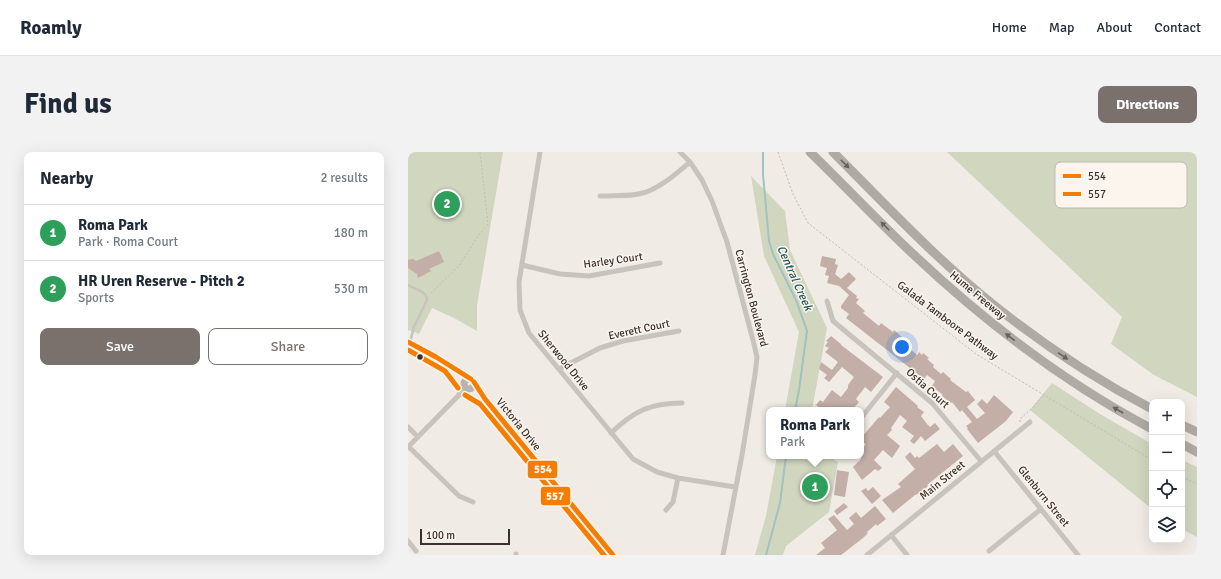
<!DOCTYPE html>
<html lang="en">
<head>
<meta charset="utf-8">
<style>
	body { margin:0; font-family:Signika,sans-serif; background:#f2f2f3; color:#1f2937 }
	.controls { position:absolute; right:12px; bottom:12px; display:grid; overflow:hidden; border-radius:8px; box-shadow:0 4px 16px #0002 }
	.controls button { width:36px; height:36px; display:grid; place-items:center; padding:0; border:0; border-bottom:1px solid #e0e1e3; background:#fff; color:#1f2937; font:20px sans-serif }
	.scale { position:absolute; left:12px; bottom:10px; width:90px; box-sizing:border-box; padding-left:4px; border:2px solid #3b302b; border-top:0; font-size:11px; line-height:14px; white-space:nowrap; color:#3b302b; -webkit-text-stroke:3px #fbf5ee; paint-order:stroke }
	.you { position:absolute; left:494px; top:195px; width:14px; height:14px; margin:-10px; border:3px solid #fff; border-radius:50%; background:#1a73e8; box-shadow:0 0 0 6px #1a73e833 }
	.badge { display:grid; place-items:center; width:26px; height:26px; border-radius:50%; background:#7a716c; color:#fff; font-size:13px; font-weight:700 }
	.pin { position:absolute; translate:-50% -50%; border:2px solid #fff; box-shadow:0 1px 4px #0006 }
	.popup { position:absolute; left:358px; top:255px; width:98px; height:52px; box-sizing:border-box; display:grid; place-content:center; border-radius:8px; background:#fff; filter:drop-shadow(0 1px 3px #0005); font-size:13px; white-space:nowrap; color:#747a83 }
	.popup b { font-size:15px; color:#1f2937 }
	.popup::after { content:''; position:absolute; left:50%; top:100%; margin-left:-8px; border:8px solid transparent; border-top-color:#fff }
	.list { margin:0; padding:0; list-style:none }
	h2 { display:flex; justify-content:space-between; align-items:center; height:52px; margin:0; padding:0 16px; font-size:17px }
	h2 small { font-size:13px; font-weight:400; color:#747a83 }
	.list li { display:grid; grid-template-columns:26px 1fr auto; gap:12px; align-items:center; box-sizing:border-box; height:56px; padding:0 16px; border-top:1px solid #e0e1e3 }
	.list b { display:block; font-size:15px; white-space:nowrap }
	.list p { margin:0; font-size:13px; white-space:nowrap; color:#747a83 }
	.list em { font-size:13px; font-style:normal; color:#747a83 }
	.actions { display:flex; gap:8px; padding:12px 16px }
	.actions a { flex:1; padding:9px 0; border:1px solid #7a716c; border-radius:8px; text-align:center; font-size:14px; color:#7a716c }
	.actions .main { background:#7a716c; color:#fff }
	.icon { flex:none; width:22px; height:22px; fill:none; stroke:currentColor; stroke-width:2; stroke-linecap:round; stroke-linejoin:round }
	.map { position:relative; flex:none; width:789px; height:403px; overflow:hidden; border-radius:8px }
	header { display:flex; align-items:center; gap:24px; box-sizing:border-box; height:56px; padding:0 20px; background:#fff; border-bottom:1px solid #e0e1e3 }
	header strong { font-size:19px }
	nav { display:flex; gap:22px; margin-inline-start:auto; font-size:14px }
	.intro { display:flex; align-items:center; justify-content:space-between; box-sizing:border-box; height:96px; padding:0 24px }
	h1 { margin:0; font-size:28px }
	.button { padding:10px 18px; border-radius:8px; background:#7a716c; color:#fff; font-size:14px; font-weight:700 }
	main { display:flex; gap:24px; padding:0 24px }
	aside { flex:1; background:#fff; border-radius:8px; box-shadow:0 4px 16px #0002 }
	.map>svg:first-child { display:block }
	.green { fill:#d1d6bf }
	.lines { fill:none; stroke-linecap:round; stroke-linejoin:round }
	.stream { stroke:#a1c2c1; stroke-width:2 }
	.building { fill:#c3afa7 }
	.path { stroke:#c2bbb6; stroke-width:1; stroke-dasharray:2 2; stroke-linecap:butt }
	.lane { stroke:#c9c3be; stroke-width:2.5 }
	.street { stroke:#c9c3be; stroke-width:5 }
	.secondary { stroke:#bab3ae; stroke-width:7 }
	.highway { stroke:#afaaa4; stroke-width:9 }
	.bus-1-casing { stroke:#fbf5ee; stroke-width:8 }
	.bus-2-casing { stroke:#fbf5ee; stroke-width:8 }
	.bus-1 { stroke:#f57e02; stroke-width:5 }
	.bus-2 { stroke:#f57e02; stroke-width:5 }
	.oneway { fill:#69615b }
	.bus-dot { fill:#3b302b; stroke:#fbf5ee; stroke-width:1.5 }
	.labels { text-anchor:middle; stroke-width:3; stroke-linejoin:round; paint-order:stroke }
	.street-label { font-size:11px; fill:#3b302b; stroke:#fbf5ee }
	.water-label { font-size:12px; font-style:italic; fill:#1f5a5e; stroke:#fbf5ee }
	.key { fill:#fbf5ee; stroke:#c1bab4; stroke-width:1 }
	.key-label { font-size:11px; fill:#3b302b }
	.line-badge { stroke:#fbf5ee; stroke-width:1.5 }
	.badge-label { font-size:11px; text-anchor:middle; font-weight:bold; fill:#fff }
</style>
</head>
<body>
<header>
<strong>Roamly</strong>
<nav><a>Home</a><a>Map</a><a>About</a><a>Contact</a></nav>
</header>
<div class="intro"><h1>Find us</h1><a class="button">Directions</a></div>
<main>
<aside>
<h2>Nearby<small>2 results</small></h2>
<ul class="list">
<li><span class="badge" style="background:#2e9e5b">1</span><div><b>Roma Park</b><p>Park · Roma Court</p></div><em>180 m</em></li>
<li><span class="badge" style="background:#2e9e5b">2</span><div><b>HR Uren Reserve - Pitch 2</b><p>Sports</p></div><em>530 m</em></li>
</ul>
<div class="actions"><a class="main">Save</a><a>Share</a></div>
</aside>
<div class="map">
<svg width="789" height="403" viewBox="0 0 789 403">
	<rect width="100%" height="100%" fill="#f0ebe5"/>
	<!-- green -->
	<path class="green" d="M0,0H95L69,153V179L46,166L24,156L11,182L0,178Z
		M539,0H789V245L746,223L703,192L714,165Z
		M343,24L377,59L382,98L419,176L404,258H377L391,180L356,104Z
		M644,231L692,262L744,292V357L622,258Z
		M369,304H423L426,308L430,310L421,360L378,394L375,403H347L358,364Z
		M774,308L789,315V385L774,377Z"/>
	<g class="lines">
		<!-- stream -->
		<path class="stream" d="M355,0V22L361,89L365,102L388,148L399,179L391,238L387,258
			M358,403L372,351L378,304"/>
	</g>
	<!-- building -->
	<path class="building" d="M31,99L36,110L21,117L23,119L10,126L9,122L0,116V108L5,107L8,109Z
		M414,104L428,107L427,112L430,113L427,122L433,127L441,120L448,127L439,136L449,144L448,146L451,147L448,151L457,159L455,161L471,174L473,171L485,180L486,178L504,194L502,197L509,203L511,200L514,203L515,201L521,206L519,207L526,213L525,215L533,222L535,220L543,227L542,228L558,240L560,239L567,248L559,255L569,267L577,261L569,252L574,247L579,252L586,243L605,260L598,269L570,291L559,277L560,276L558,274L564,270L554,258L552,260L544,250L543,251L534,244L535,243L524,234L527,229L519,223L516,227L438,166L441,162L433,156V154L441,143L431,134L419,131L421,124L417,123L419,116L412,114Z
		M423,184L433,192V193L475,225L463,240L457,235L448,247L451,250L444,258H414L408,253L412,248L415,250L424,238L433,245L440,236V233L446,225L434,215L421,230L416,226L419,223L411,217L413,210L424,218L430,210L417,200L421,196L417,194L420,190L418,189Z
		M488,235L510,254L509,255L516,260L513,264L519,272L522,275L527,271L532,277L517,289L513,284L506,292L502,289L506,284L494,275L499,269L492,263L483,276L484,278L479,283L492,294L484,306L475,298L466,308L474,316L470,319L467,317L454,328L445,315L453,307V298L458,292L453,289V286L471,265L472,266L482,255L476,250Z
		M529,292L536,300L545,292L555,304L519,333L520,334L512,341L507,343L485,361L474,348L493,335L490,332L507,317L497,305L502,300L507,306L509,304L511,306Z
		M429,318L441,320L437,345L426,343Z
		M465,335L473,344L464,352L453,339L458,336L460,339Z
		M436,351L440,355L429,363L426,359Z
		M467,354L478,367L469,374L468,372L459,380L460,381L455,386L433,403H408L417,396L413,391L429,378L420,367L426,363L439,378L446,372L441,366L448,360L453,366Z"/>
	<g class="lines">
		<!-- path -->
		<path class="path" d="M370,0L385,42L400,71L568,202L744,308
			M23,141L51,114L70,84L80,72L72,0
			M612,270V267L625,255L635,243
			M404,309L409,304
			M774,325L789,332"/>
		<!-- lane -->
		<path class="lane" d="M0,133C7,137 19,139 19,148L6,175L2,190"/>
		<!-- street -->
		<path class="street" d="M132,0L111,130L112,158L121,181L225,307L249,320L270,326L327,335
			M272,0L282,10L294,28L304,49L319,90L345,188L349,205L347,223L334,303L315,403
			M192,44C208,43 227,45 241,39C257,32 269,21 282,10
			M114,113L152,122L181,124L252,111
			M419,149L425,169L524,251L573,309
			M151,217L192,196L215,189L271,179
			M51,242L56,233
			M453,266L489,221
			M0,275L10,285
			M203,281C226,259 242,251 274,251
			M0,294L51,344L65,350
			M0,295L49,245L61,237
			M586,299L670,403
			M258,358L265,350L270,326
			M483,383L499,403
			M0,389L8,399
			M581,399L633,357
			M108,402V403
			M459,403L622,270"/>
		<!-- secondary -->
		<path class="secondary" d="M0,190L28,205L63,227
			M56 232a5 5 0 1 1 10 0a5 5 0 1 1-10 0Z
			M66,230L77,247L205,403"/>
		<!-- highway -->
		<path class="highway" d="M402,0C437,34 470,69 505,102C577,170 657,231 744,277
			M425,0C478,53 529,108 587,154C636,193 689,228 744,257
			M774,273L789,280
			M774,292L789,300"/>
		<!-- bus-1 casing -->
		<g class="bus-1-casing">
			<path id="bus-1" d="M0,190L28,205L63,227
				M66,230L77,247L205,403"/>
		</g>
		<!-- bus-2 casing -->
		<g class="bus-2-casing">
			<path id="bus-2" d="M0,198L37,219L50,236
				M57,243L72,252L196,403"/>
		</g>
		<!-- bus-1 -->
		<use href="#bus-1" class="bus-1"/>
		<!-- bus-2 -->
		<use href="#bus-2" class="bus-2"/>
	</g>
	<!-- one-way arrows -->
	<defs><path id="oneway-solid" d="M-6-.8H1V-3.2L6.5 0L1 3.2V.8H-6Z"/></defs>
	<g class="oneway">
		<use href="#oneway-solid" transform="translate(437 12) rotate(45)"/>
		<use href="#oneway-solid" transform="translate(477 74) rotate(-135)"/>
		<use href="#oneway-solid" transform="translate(602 185) rotate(-142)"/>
		<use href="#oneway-solid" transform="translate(655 204) rotate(34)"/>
		<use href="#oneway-solid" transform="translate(710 258) rotate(-150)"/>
	</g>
	<!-- markers -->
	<circle class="bus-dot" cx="12" cy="205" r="3.5"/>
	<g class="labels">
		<!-- street labels -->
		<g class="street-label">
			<text transform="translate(205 108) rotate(-8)" y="4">Harley Court</text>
			<text transform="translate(570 143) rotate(40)" y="4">Hume Freeway</text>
			<text transform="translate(344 146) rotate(75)" y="4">Carrington Boulevard</text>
			<text transform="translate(540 168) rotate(37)" y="4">Galada Tamboore Pathway</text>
			<text transform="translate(231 177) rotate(-12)" y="4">Everett Court</text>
			<text transform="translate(156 208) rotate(51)" y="4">Sherwood Drive</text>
			<text transform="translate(520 236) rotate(42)" y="4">Ostia Court</text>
			<text transform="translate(111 272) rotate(51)" y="4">Victoria Drive</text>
			<text transform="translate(534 328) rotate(-39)" y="4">Main Street</text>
			<text transform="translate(636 344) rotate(51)" y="4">Glenburn Street</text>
		</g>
		<!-- water labels -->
		<g class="water-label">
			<text transform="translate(387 126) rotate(66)" y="4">Central Creek</text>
		</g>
	</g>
	<!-- legend -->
	<rect x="647" y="10" width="132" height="46" rx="6" class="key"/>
	<rect x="655" y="22" width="18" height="4" fill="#f57e02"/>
	<rect x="655" y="40" width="18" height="4" fill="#f57e02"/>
	<g class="key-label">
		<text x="680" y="28">554</text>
		<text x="680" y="46">557</text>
	</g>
	<g class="line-badge">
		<rect x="119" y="308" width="31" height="19" rx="4" fill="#f57e02"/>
		<rect x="132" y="334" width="31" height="20" rx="4" fill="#f57e02"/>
	</g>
	<g class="badge-label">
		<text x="135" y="321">554</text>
		<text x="147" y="348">557</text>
	</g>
</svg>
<div class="controls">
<button>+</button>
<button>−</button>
<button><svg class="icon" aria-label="locate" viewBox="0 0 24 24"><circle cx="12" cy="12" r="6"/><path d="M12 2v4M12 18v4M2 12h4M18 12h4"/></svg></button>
<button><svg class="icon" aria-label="layers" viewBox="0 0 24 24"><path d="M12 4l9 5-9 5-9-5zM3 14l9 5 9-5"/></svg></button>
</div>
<div class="scale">100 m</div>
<div class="you"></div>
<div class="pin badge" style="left:407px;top:335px;background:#2e9e5b">1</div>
<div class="popup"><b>Roma Park</b>Park</div>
<div class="pin badge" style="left:39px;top:52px;background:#2e9e5b">2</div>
</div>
</main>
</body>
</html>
